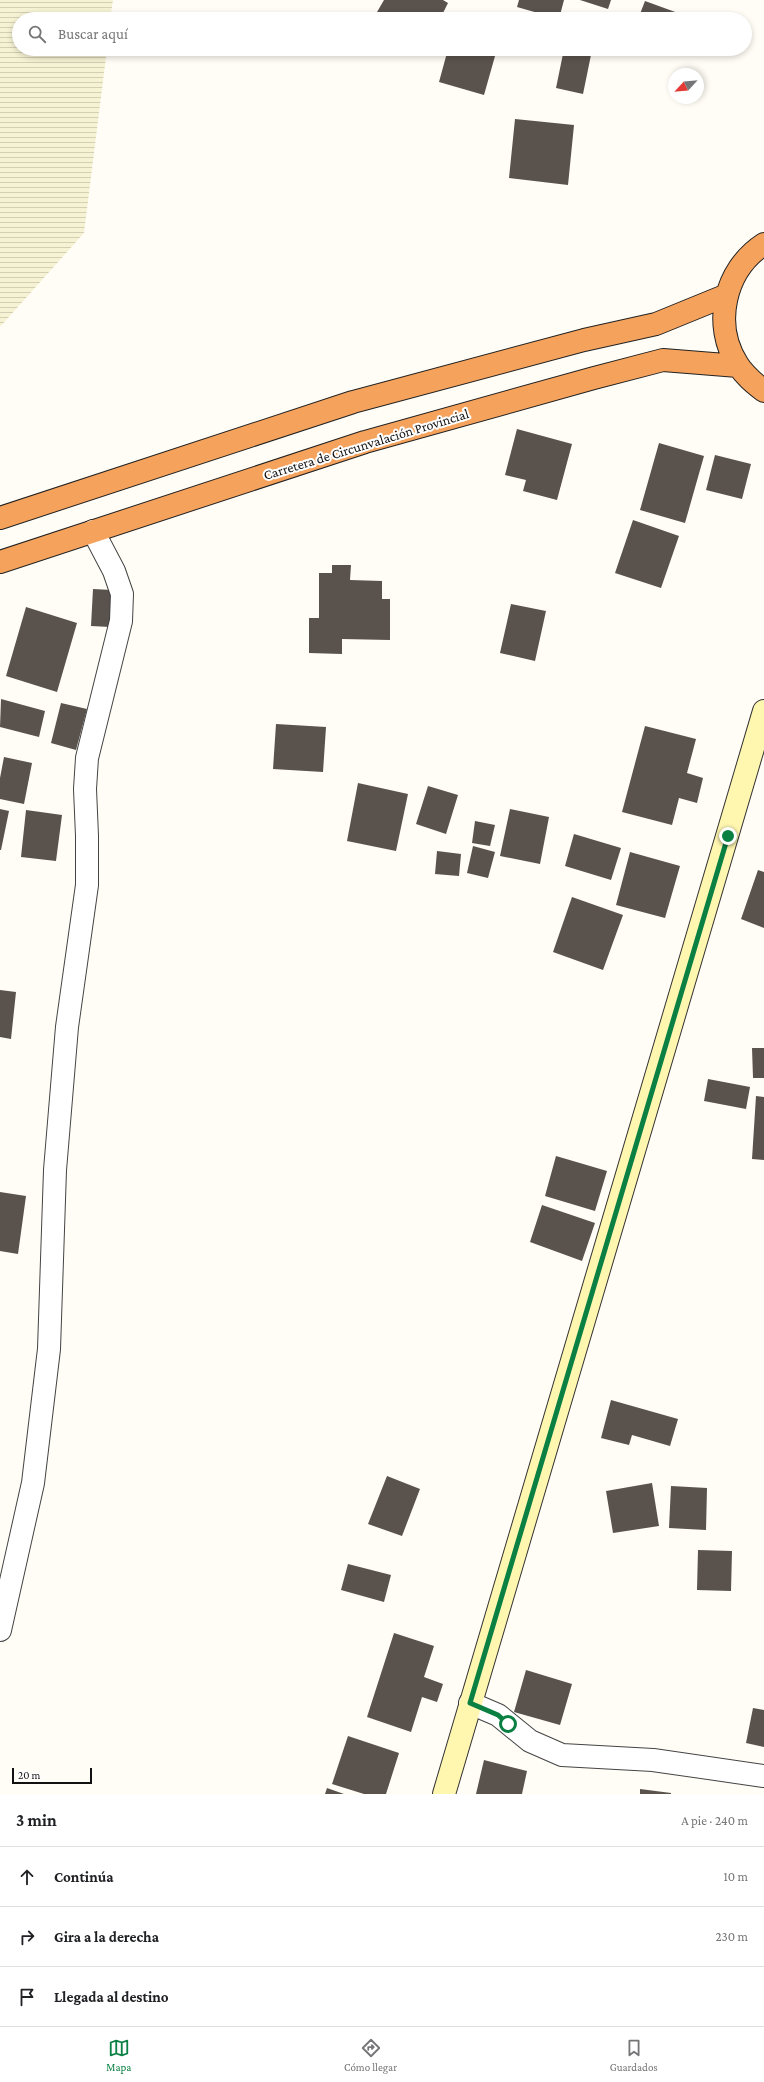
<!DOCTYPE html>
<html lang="es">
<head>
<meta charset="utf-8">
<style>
	body { margin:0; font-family:"Crimson Pro",serif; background:#f2f2f2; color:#202124 }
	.compass { position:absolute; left:668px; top:68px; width:36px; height:36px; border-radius:50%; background:#fff; box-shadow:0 2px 6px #0003; rotate:244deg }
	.scale { position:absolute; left:12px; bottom:10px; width:80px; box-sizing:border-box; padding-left:4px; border:2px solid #111; border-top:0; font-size:11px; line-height:14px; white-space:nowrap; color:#111; -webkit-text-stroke:3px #fff; paint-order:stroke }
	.stop { position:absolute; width:12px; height:12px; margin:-9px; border:3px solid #0b8043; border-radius:50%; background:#fff }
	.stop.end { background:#0b8043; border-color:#fff; box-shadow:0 1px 4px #0008 }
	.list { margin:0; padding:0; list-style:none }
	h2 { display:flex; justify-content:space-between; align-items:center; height:52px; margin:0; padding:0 16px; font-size:17px }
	h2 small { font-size:13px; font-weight:400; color:#757577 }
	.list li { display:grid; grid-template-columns:26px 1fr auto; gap:12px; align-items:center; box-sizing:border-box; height:60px; padding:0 16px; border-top:1px solid #e0e0e0 }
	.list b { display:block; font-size:15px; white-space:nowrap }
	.list em { font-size:13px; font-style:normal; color:#757577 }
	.icon { flex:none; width:22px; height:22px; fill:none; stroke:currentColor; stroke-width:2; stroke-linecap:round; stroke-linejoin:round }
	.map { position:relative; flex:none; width:764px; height:1794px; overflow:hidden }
	.search { position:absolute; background:#fff; box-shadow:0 2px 6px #0003; left:12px; right:12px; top:12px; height:44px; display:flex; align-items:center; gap:10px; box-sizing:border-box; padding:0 14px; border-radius:22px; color:#757577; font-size:15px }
	.sheet { height:232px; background:#fff }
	nav { display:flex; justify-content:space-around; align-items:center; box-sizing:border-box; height:56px; border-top:1px solid #e0e0e0; background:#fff; font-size:11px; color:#757577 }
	nav a { display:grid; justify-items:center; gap:2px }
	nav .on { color:#0b8043 }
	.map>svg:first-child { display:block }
	.farmland { fill:url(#farmland-rules) }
	.building { fill:#5a524d }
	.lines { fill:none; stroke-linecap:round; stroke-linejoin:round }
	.street-casing { stroke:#444; stroke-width:24 }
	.secondary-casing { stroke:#333; stroke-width:24 }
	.highway-casing { stroke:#222; stroke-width:24 }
	.street { stroke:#fff; stroke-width:22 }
	.secondary { stroke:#fff6b0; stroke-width:22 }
	.highway { stroke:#f5a25d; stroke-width:22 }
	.route { stroke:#0b8043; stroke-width:5 }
	.labels { text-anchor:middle; stroke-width:4; stroke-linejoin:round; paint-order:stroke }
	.street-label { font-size:14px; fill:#111; stroke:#fff }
</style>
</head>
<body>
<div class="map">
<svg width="764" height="1794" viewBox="0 0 764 1794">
	<defs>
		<pattern id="farmland-rules" width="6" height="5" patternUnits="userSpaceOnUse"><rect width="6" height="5" fill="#f6f3d4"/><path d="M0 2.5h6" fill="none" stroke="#d2cfb5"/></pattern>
	</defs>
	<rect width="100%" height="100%" fill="#fffdf5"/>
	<!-- farmland -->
	<path class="farmland" d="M0,0H113L110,19H19V49H107L84,233L0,327Z"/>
	<!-- building -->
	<path class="building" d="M384,0H443L448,3L440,19H373Z
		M519,0H564L559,19L517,7Z
		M580,0H611L608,9Z
		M645,1L689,17L688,19H638Z
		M448,49H497L484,95L439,82Z
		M564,49L591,55L583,94L556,88Z
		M515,119L574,125L568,185L509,178Z
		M517,429L572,444L557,500L523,491L526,480L505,475Z
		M659,443L704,456L685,523L640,510Z
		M715,455L751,464L742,499L706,490Z
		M633,520L679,536L661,588L615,573Z
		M332,565H351L350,580L382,581V599H390V640L342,639V654L309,653V618H319V573H332Z
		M93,589L112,590L110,627L91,626Z
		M511,604L546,611L535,661L500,653Z
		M26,607L77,623L57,692L6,676Z
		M1,699L45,711L39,737L0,727Z
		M61,703L87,709L76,750L51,743Z
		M276,724L326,727L323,772L273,769Z
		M645,726L696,739L687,773L703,778L697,803L679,798L672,825L622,812Z
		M4,757L32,763L24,804L0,799V778Z
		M358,783L408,794L396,851L347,841Z
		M428,786L458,795L446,834L416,824Z
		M0,809L9,811L1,850H0Z
		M510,809L549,817L540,864L500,856Z
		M26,810L62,815L56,861L21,857Z
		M475,821L495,825L490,846L472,843Z
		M574,834L621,848L611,880L565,866Z
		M473,846L495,852L488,878L467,873Z
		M437,851L461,854L459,876L435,874Z
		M630,852L680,866L665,918L616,905Z
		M758,870L764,872V928L741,919Z
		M572,897L623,915L603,970L553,952Z
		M0,990L16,992L11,1039L0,1037Z
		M752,1048H764V1078H753Z
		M708,1079L750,1087L746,1109L704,1101Z
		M756,1096L764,1097V1160L752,1159Z
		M556,1156L607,1171L595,1211L545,1196Z
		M0,1192L26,1196L18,1254L0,1251Z
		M542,1205L595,1223L582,1261L530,1242Z
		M611,1400L678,1419L670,1446L632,1435L629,1445L601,1438Z
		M387,1476L420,1489L402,1536L368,1524Z
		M652,1483L659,1526L613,1533L606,1491Z
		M671,1486L707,1488L706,1530L669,1528Z
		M698,1550L732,1551L731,1591L697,1590Z
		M348,1564L391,1575L384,1602L341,1590Z
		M394,1633L434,1646L424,1677L443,1684L437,1702L422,1697L411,1732L367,1717Z
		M526,1670L572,1684L560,1725L514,1712Z
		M753,1708L764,1710V1747L746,1743Z
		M348,1736L399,1753L386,1794H364L332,1784Z
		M484,1760L527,1771L522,1794H476Z
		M327,1788L344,1794H325Z
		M640,1789L671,1793V1794H640Z"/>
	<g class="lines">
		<!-- street casing -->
		<g class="street-casing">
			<path id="street" d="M0,1630L33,1483L49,1349L55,1170L67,1027L87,885V836L85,789L87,758L121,621L122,594L114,571L93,531
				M470,1703L498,1715L530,1741L562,1755L653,1760L764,1776"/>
		</g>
		<!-- secondary casing -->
		<g class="secondary-casing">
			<path id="secondary" d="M444,1794L764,711"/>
		</g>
		<!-- highway casing -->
		<g class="highway-casing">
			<path id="highway" d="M764,244C724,270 712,325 738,365C745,376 754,383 764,391
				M0,518L353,402L584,340L656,324L727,295
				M0,562L365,442L594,378L663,360L738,366"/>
		</g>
		<!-- street -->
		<use href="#street" class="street"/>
		<!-- secondary -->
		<use href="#secondary" class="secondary"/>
		<!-- highway -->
		<use href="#highway" class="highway"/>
	</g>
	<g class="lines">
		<!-- route -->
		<path class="route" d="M508,1724L498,1715L470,1703L728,836"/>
	</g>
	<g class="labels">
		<!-- street labels -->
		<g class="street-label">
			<text transform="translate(366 444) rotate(-17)" y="5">Carretera de Circunvalación Provincial</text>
		</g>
	</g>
</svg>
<svg class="compass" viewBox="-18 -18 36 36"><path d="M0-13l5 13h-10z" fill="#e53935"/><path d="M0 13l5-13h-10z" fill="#757577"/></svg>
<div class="scale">20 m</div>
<div class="stop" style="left:508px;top:1724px"></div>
<div class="stop end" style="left:728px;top:836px"></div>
<div class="search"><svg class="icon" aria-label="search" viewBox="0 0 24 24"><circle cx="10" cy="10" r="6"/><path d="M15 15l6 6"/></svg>Buscar aquí</div>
</div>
<section class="sheet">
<h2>3 min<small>A pie · 240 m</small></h2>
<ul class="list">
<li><svg class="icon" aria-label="ahead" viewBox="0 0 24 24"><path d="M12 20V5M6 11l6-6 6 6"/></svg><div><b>Continúa</b></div><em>10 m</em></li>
<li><svg class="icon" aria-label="right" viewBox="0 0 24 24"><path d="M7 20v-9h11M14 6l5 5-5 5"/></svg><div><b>Gira a la derecha</b></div><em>230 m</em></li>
<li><svg class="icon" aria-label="arrive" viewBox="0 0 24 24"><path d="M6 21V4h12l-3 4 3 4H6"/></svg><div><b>Llegada al destino</b></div></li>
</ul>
</section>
<nav>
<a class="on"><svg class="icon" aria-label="map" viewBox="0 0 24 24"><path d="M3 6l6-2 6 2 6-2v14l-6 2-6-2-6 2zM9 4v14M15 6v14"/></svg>Mapa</a>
<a><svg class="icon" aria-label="directions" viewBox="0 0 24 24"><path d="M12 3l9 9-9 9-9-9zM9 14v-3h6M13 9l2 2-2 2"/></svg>Cómo llegar</a>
<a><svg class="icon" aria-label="saved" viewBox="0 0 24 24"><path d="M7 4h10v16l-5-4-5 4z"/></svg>Guardados</a>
</nav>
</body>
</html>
